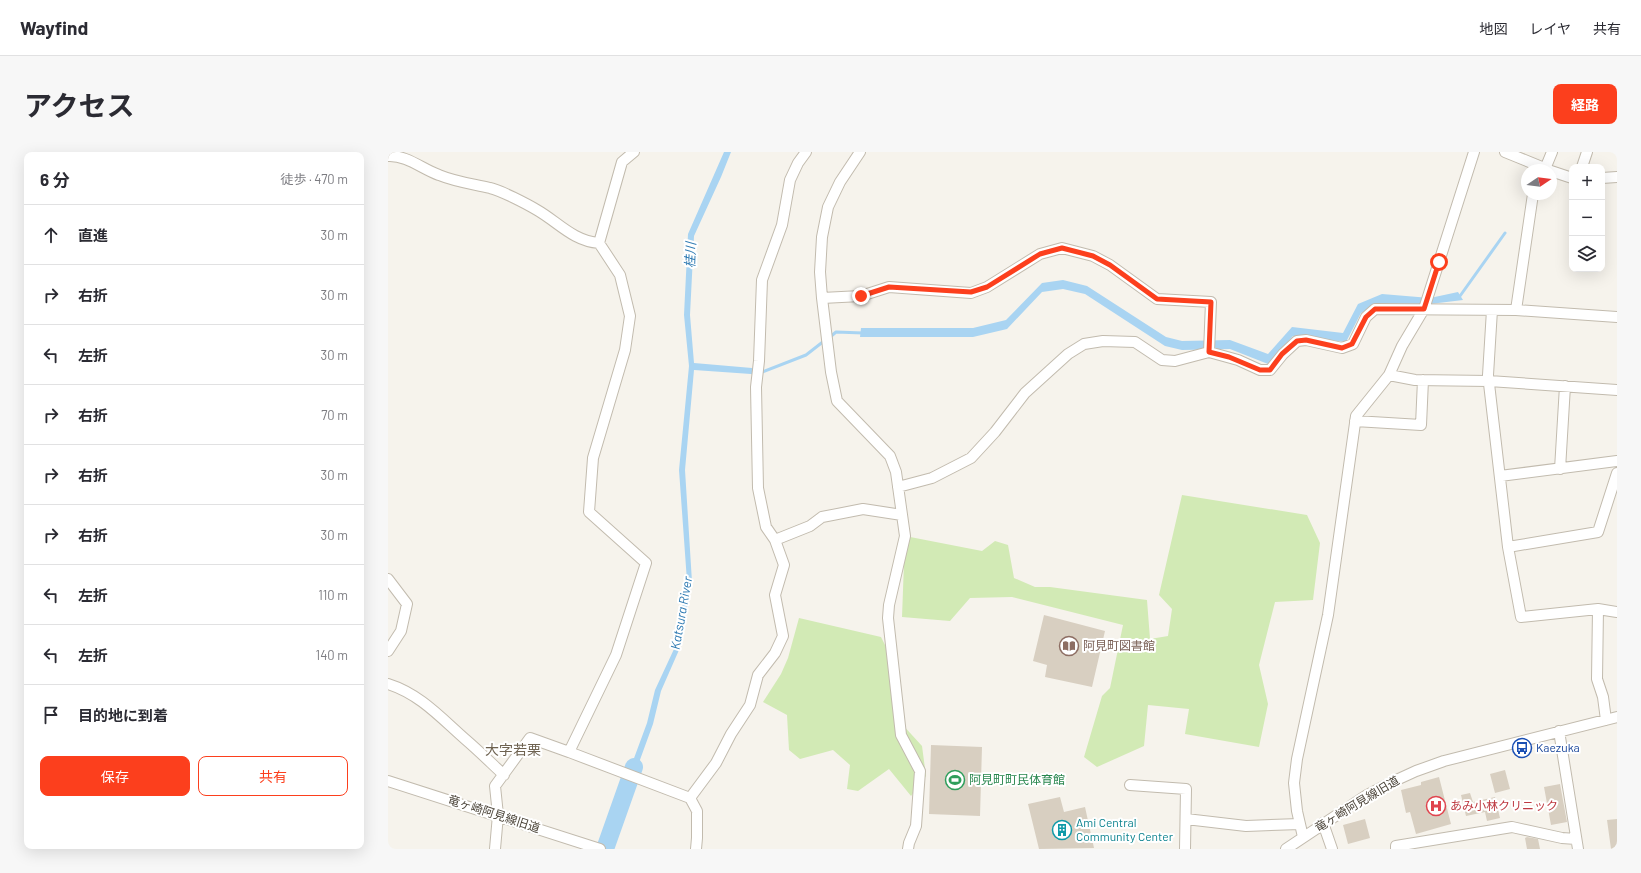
<!DOCTYPE html>
<html lang="ja">
<head>
<meta charset="utf-8">
<style>
	body { margin:0; font-family:Barlow,"Noto Sans JP",sans-serif; background:#f7f7f7; color:#2b2b33 }
	.controls { position:absolute; right:12px; top:12px; display:grid; overflow:hidden; border-radius:8px; box-shadow:0 4px 16px #0002 }
	.controls button { width:36px; height:36px; display:grid; place-items:center; padding:0; border:0; border-bottom:1px solid #e1e1e2; background:#fff; color:#2b2b33; font:20px sans-serif }
	.compass { position:absolute; left:1133px; top:12px; width:36px; height:36px; border-radius:50%; background:#fff; box-shadow:0 4px 16px #0002; rotate:77deg }
	.stop { position:absolute; width:12px; height:12px; margin:-9px; border:3px solid #fc3f1d; border-radius:50%; background:#fff }
	.stop.end { background:#fc3f1d; border-color:#fff; box-shadow:0 1px 4px #0008 }
	.list { margin:0; padding:0; list-style:none }
	h2 { display:flex; justify-content:space-between; align-items:center; height:52px; margin:0; padding:0 16px; font-size:17px }
	h2 small { font-size:13px; font-weight:400; color:#7c7c81 }
	.list li { display:grid; grid-template-columns:26px 1fr auto; gap:12px; align-items:center; box-sizing:border-box; height:60px; padding:0 16px; border-top:1px solid #e1e1e2 }
	.list b { display:block; font-size:15px; white-space:nowrap }
	.list em { font-size:13px; font-style:normal; color:#7c7c81 }
	.actions { display:flex; gap:8px; padding:12px 16px }
	.actions a { flex:1; padding:9px 0; border:1px solid #fc3f1d; border-radius:8px; text-align:center; font-size:14px; color:#fc3f1d }
	.actions .main { background:#fc3f1d; color:#fff }
	.icon { flex:none; width:22px; height:22px; fill:none; stroke:currentColor; stroke-width:2; stroke-linecap:round; stroke-linejoin:round }
	.map { position:relative; flex:none; width:1229px; height:697px; overflow:hidden; border-radius:8px }
	header { display:flex; align-items:center; gap:24px; box-sizing:border-box; height:56px; padding:0 20px; background:#fff; border-bottom:1px solid #e1e1e2 }
	header strong { font-size:19px }
	nav { display:flex; gap:22px; margin-inline-start:auto; font-size:14px }
	.intro { display:flex; align-items:center; justify-content:space-between; box-sizing:border-box; height:96px; padding:0 24px }
	h1 { margin:0; font-size:28px }
	.button { padding:10px 18px; border-radius:8px; background:#fc3f1d; color:#fff; font-size:14px; font-weight:700 }
	main { display:flex; gap:24px; padding:0 24px }
	aside { flex:1; background:#fff; border-radius:8px; box-shadow:0 4px 16px #0002 }
	.map>svg:first-child { display:block }
	.green { fill:#d2eab5 }
	.water { fill:#a9d4f2 }
	.lines { fill:none; stroke-linecap:round; stroke-linejoin:round }
	.stream { stroke:#a9d4f2; stroke-width:3 }
	.river { stroke:#a9d4f2; stroke-width:18 }
	.building { fill:#d8cfc1 }
	.minor-casing { stroke:#c2bbae; stroke-width:12 }
	.minor { stroke:#fff; stroke-width:10 }
	.route { stroke:#fc3f1d; stroke-width:5 }
	.labels { text-anchor:middle; stroke-width:4; stroke-linejoin:round; paint-order:stroke }
	.education-label { font-size:12px; fill:#785e54; stroke:#fff; text-anchor:start }
	.transit-label { font-size:12px; fill:#164399; stroke:#fff; text-anchor:start }
	.leisure-label { font-size:12px; fill:#27864d; stroke:#fff; text-anchor:start }
	.street-label { font-size:12px; fill:#4b4439; stroke:#fff }
	.health-label { font-size:12px; fill:#be3a42; stroke:#fff; text-anchor:start }
	.culture-label { font-size:12px; fill:#0d838f; stroke:#fff; text-anchor:start }
	.water-label { font-size:13px; font-style:italic; fill:#2e7ab2; stroke:#fff }
	.quarter-label { font-size:14px; fill:#6e6250; stroke:#fff }
</style>
</head>
<body>
<header>
<strong>Wayfind</strong>
<nav><a>地図</a><a>レイヤ</a><a>共有</a></nav>
</header>
<div class="intro"><h1>アクセス</h1><a class="button">経路</a></div>
<main>
<aside>
<h2>6 分<small>徒歩 · 470 m</small></h2>
<ul class="list">
<li><svg class="icon" aria-label="ahead" viewBox="0 0 24 24"><path d="M12 20V5M6 11l6-6 6 6"/></svg><div><b>直進</b></div><em>30 m</em></li>
<li><svg class="icon" aria-label="right" viewBox="0 0 24 24"><path d="M7 20v-9h11M14 6l5 5-5 5"/></svg><div><b>右折</b></div><em>30 m</em></li>
<li><svg class="icon" aria-label="left" viewBox="0 0 24 24"><path d="M17 20v-9H6M10 6l-5 5 5 5"/></svg><div><b>左折</b></div><em>30 m</em></li>
<li><svg class="icon" aria-label="right" viewBox="0 0 24 24"><path d="M7 20v-9h11M14 6l5 5-5 5"/></svg><div><b>右折</b></div><em>70 m</em></li>
<li><svg class="icon" aria-label="right" viewBox="0 0 24 24"><path d="M7 20v-9h11M14 6l5 5-5 5"/></svg><div><b>右折</b></div><em>30 m</em></li>
<li><svg class="icon" aria-label="right" viewBox="0 0 24 24"><path d="M7 20v-9h11M14 6l5 5-5 5"/></svg><div><b>右折</b></div><em>30 m</em></li>
<li><svg class="icon" aria-label="left" viewBox="0 0 24 24"><path d="M17 20v-9H6M10 6l-5 5 5 5"/></svg><div><b>左折</b></div><em>110 m</em></li>
<li><svg class="icon" aria-label="left" viewBox="0 0 24 24"><path d="M17 20v-9H6M10 6l-5 5 5 5"/></svg><div><b>左折</b></div><em>140 m</em></li>
<li><svg class="icon" aria-label="arrive" viewBox="0 0 24 24"><path d="M6 21V4h12l-3 4 3 4H6"/></svg><div><b>目的地に到着</b></div></li>
</ul>
<div class="actions"><a class="main">保存</a><a>共有</a></div>
</aside>
<div class="map">
<svg width="1229" height="697" viewBox="0 0 1229 697">
	<rect width="100%" height="100%" fill="#f6f3ec"/>
	<!-- green -->
	<path class="green" d="M794,343L919,363L932,391L925,448L887,450L871,513L880,552L871,595L797,582L801,557L760,553L756,594L709,615L696,605L714,544L722,536L735,473L624,445L582,446L562,469L514,465L517,384L594,399L607,389L620,393L626,426L647,435H662L759,448L762,487L780,484L784,457L771,443Z
		M411,466L493,485L509,517L513,571L534,594L538,624L523,644L501,617L470,639L459,637L462,613L445,598L412,607L401,598L399,563L375,550L393,522L400,506Z"/>
	<!-- water -->
	<path class="water" d="M336,0H343L333,25L306,84L302,163L306,211L364,216L373,225L363,222L306,218L297,318L304,430L291,498L273,539L265,572L241,638L235,636L259,571L267,538L286,497L299,429L291,318L301,214L296,163L300,82Z
		M675,128L699,134L778,185L794,189L842,188L880,202L904,175L955,181L970,152L994,142L1042,146L1070,140L1075,148L1042,152L993,151L973,161L958,190L905,184L880,212L842,197L794,198L777,194L697,142L675,137L654,140L619,177L585,185H472L473,176H585L618,168L654,131Z"/>
	<g class="lines">
		<!-- stream -->
		<path class="stream" d="M1069,145L1072,144L1117,81
			M441,186L448,180L475,181
			M372,221L418,203L436,189"/>
		<!-- river -->
		<path class="river" d="M217,697L246,615"/>
	</g>
	<!-- building -->
	<path class="building" d="M656,463L717,479L704,535L657,525L659,513L645,509Z
		M543,593L594,595L592,664L541,662Z
		M1117,618L1122,637L1107,641L1102,622Z
		M1051,625L1063,672L1028,682L1022,660L1018,661L1013,638L1033,633V630Z
		M1172,632L1179,670L1163,673L1156,635Z
		M1082,641L1085,650L1107,645L1112,666L1099,669L1097,660L1078,664L1073,643Z
		M672,645L676,660L697,655L706,696L651,697L640,652Z
		M977,667L982,686L960,692L955,673Z
		M1229,667V697H1223L1219,668Z
		M1139,685L1150,687L1152,697H1139L1137,686Z"/>
	<g class="lines">
		<!-- minor casing -->
		<g class="minor-casing">
			<path id="minor" d="M472,0L452,30L440,55L434,85L432,120L434,146L443,220L449,249L502,304L508,320L517,384L501,453L500,466L513,583L532,619L528,674L521,691L520,697
				M1117,0L1161,18
				M0,4C19,3 34,17 51,23C68,30 85,32 102,36C112,38 139,52 149,58C170,70 185,89 211,91
				M1194,15L1199,0
				M1157,17L1164,0
				M1163,19L1184,26
				M1214,26L1229,25
				M434,146L473,144L501,135L583,141L599,135L652,102L674,96L705,104L722,113L769,147L823,150L821,200
				M1104,158L1100,223L1120,395L1133,465L1210,457L1229,460
				M1128,158L1145,42
				M1001,223L1027,228L1101,229L1229,238
				M967,269L1033,273L1035,228
				M1172,317L1177,234
				M1112,324L1229,309
				M510,335L544,326L583,306L607,280L637,241L680,202L696,192L715,189L747,190L774,208L787,209L821,200L850,208L872,218H882L895,202L909,189L918,188L954,196L965,192L978,165L987,157L1128,158L1229,165
				M387,388L422,374L434,365L475,357L514,363
				M1120,395L1210,380L1229,321
				M0,427L19,452L13,479L0,499
				M1210,457L1209,527L1215,545L1218,568
				M0,532C32,542 53,566 77,587C91,599 103,611 116,623
				M1171,579L1190,697
				M181,600L302,646L309,659V686L308,697
				M0,629L212,697
				M742,633L798,637L797,697
				M302,646L328,611L343,582L362,553L370,523L387,501L395,484L387,443L396,413L387,388L378,375L370,336L368,235L371,209L374,128L394,73L402,28L410,11L418,0
				M798,667L858,674L912,672
				M935,671L944,697
				M915,685L909,659L906,631L909,607L940,463L968,264L1001,223L1014,194L1036,157L1086,0
				M107,697L110,663L107,634L142,586L181,600L228,503L258,411L201,360L205,306L237,198L242,164L232,123L211,91L234,10L246,0
				M898,697L979,643L1004,630L1028,619L1056,609L1229,565
				M1008,697V694L1124,675L1174,686L1188,687"/>
		</g>
		<!-- minor -->
		<use href="#minor" class="minor"/>
	</g>
	<g class="lines">
		<!-- route -->
		<path class="route" d="M473,144L501,135L583,140L599,135L652,102L674,96L705,104L722,113L769,147L823,150L821,200L841,205L872,218H882L894,202L909,189L918,188L954,196L964,192L978,165L987,157H1036L1051,110"/>
	</g>
	<!-- icons -->
	<defs>
		<g id="library-ring" transform="scale(1)"><circle r="9.5" fill="#fff" stroke="#8d6e63" stroke-width="1.5"/><path d="M-6-4Q-3-5.5-.7-3.5V5Q-3 3-6 4ZM6-4Q3-5.5 .7-3.5V5Q3 3 6 4Z" fill="#8d6e63"/></g>
		<g id="bus-ring" transform="scale(1)"><circle r="9.5" fill="#fff" stroke="#1a4fb4" stroke-width="1.5"/><path d="M-5-6H5V4H4V6H2V4H-2V6H-4V4H-5ZM-3.5-4V0h7V-4ZM-3.5 1.2v1.5H-2V1.2ZM2 1.2v1.5H3.5V1.2Z" fill="#1a4fb4"/></g>
		<g id="stadium-ring" transform="scale(1)"><circle r="9.5" fill="#fff" stroke="#2e9e5b" stroke-width="1.5"/><path d="M0-5a6.5 5 0 1 0 0 10a6.5 5 0 1 0 0-10ZM-3.5-1.8h7v3.6h-7Z" fill="#2e9e5b"/></g>
		<g id="hospital-ring" transform="scale(1)"><circle r="9.5" fill="#fff" stroke="#e0444e" stroke-width="1.5"/><path d="M-5-5h3v3.5h4V-5h3V5h-3V1.5h-4V5h-3Z" fill="#e0444e"/></g>
		<g id="building-ring" transform="scale(1)"><circle r="9.5" fill="#fff" stroke="#0f9aa8" stroke-width="1.5"/><path d="M-4-6H4V6H1V3H-1V6H-4ZM-2.5-4.3h1.7v1.8h-1.7ZM.8-4.3h1.7v1.8H.8ZM-2.5-1h1.7V.8h-1.7ZM.8-1h1.7V.8H.8Z" fill="#0f9aa8"/></g>
	</defs>
	<g fill-rule="evenodd">
		<use href="#library-ring" x="681" y="494"/>
		<use href="#bus-ring" x="1134" y="596"/>
		<use href="#stadium-ring" x="567" y="628"/>
		<use href="#hospital-ring" x="1048" y="654"/>
		<use href="#building-ring" x="674" y="678"/>
	</g>
	<g class="labels">
		<!-- education labels -->
		<g class="education-label">
			<text x="695" y="498">阿見町図書館</text>
		</g>
		<!-- transit labels -->
		<g class="transit-label">
			<text x="1148" y="600">Kaezuka</text>
		</g>
		<!-- leisure labels -->
		<g class="leisure-label">
			<text x="581" y="632">阿見町町民体育館</text>
		</g>
		<!-- street labels -->
		<g class="street-label">
			<text transform="translate(969 652) rotate(-31)" y="4">竜ヶ崎阿見線旧道</text>
			<text transform="translate(106 662) rotate(18)" y="4">竜ヶ崎阿見線旧道</text>
		</g>
		<!-- health labels -->
		<g class="health-label">
			<text x="1062" y="658">あみ小林クリニック</text>
		</g>
		<!-- culture labels -->
		<g class="culture-label">
			<text x="688" y="675">Ami Central<tspan x="688" dy="14">Community Center</tspan></text>
		</g>
		<!-- water labels -->
		<g class="water-label">
			<text transform="translate(302 103) rotate(-88)" y="5">桂川</text>
			<text transform="translate(293 461) rotate(-80)" y="5">Katsura River</text>
		</g>
		<!-- quarter labels -->
		<g class="quarter-label">
			<text x="125" y="603">大字若栗</text>
		</g>
	</g>
</svg>
<div class="controls">
<button>+</button>
<button>−</button>
<button><svg class="icon" aria-label="layers" viewBox="0 0 24 24"><path d="M12 4l9 5-9 5-9-5zM3 14l9 5 9-5"/></svg></button>
</div>
<svg class="compass" viewBox="-18 -18 36 36"><path d="M0-13l5 13h-10z" fill="#e53935"/><path d="M0 13l5-13h-10z" fill="#7c7c81"/></svg>
<div class="stop" style="left:1051px;top:110px"></div>
<div class="stop end" style="left:473px;top:144px"></div>
</div>
</main>
</body>
</html>
